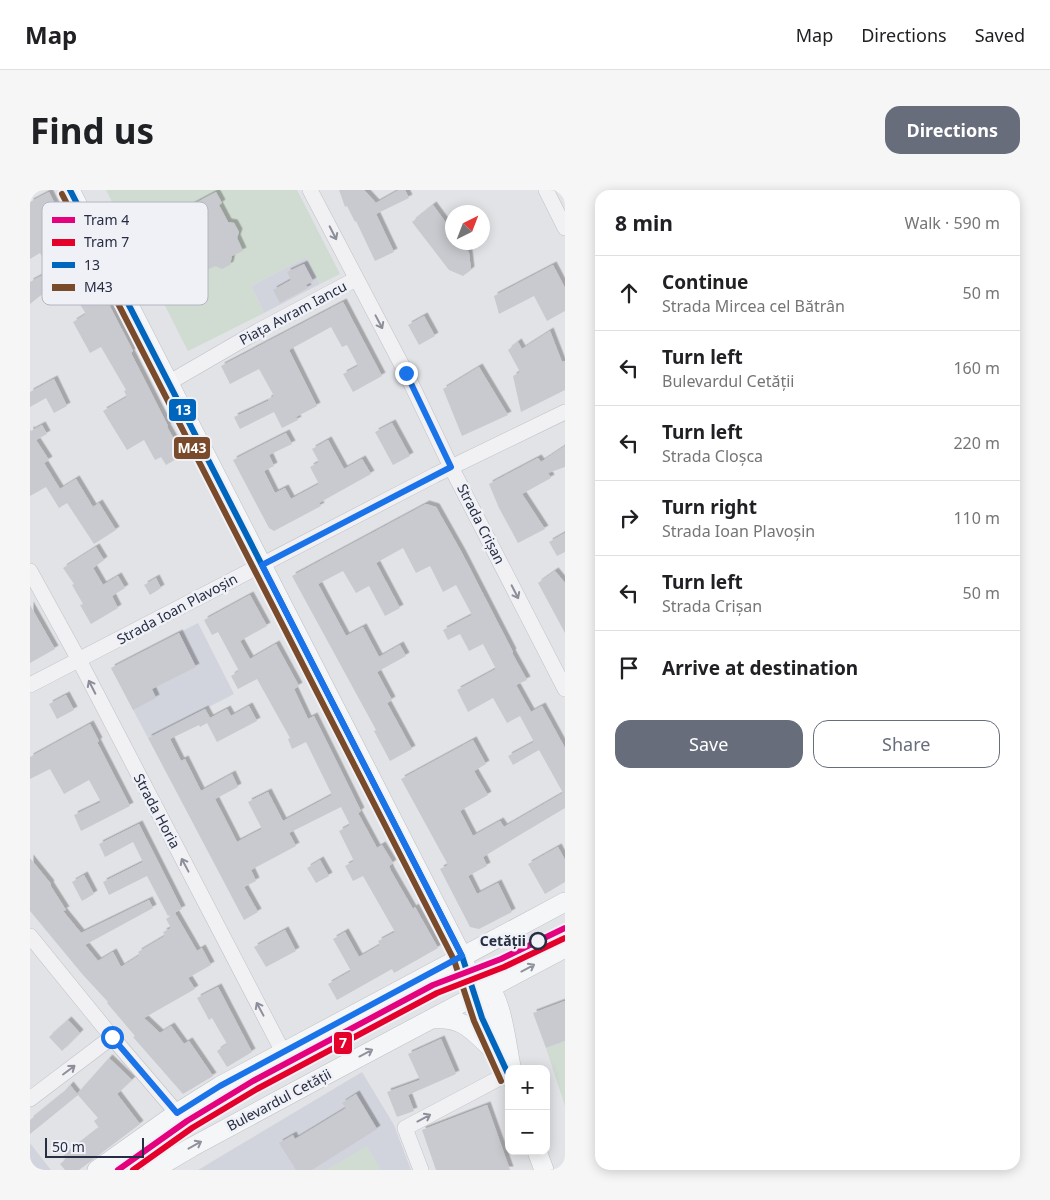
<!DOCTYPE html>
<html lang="en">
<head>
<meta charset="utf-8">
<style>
	body { margin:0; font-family:"Noto Sans",sans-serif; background:#f6f6f6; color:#202124 }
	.controls { position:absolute; right:15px; bottom:15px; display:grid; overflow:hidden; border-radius:10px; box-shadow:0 2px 12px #0003 }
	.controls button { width:45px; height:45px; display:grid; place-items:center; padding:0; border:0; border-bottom:1px solid #e0e0e0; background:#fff; color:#202124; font:25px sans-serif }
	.compass { position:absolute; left:415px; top:15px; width:45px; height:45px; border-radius:50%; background:#fff; box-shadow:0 2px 12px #0003; rotate:42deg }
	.scale { position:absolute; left:15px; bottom:12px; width:99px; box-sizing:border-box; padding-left:5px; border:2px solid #272d42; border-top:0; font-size:14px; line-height:18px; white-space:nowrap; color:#272d42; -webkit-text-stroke:4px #eff1f7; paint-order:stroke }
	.stop { position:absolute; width:15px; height:15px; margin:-11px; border:4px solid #1a73e8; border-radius:50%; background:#fff }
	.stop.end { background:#1a73e8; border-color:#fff; box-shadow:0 1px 5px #0008 }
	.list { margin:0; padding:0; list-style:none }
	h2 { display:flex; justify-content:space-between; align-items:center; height:65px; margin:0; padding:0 20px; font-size:21px }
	h2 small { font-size:16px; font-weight:400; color:#757577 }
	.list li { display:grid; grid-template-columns:32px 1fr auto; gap:15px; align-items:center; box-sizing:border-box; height:75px; padding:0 20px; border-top:1px solid #e0e0e0 }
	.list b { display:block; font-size:19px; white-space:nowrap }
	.list p { margin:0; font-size:16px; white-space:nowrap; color:#757577 }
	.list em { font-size:16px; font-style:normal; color:#757577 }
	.actions { display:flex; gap:10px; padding:15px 20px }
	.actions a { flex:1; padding:11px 0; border:1px solid #686d7c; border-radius:15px; text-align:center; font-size:18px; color:#686d7c }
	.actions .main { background:#686d7c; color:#fff }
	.icon { flex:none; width:28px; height:28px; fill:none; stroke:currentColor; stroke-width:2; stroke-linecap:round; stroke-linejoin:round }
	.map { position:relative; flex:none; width:535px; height:980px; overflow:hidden; border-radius:15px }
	header { display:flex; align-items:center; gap:30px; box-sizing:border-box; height:70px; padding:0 25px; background:#fff; border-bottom:1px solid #e0e0e0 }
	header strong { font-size:24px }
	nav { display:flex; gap:28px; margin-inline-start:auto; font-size:18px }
	.intro { display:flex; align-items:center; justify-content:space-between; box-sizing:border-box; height:120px; padding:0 30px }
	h1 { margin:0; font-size:35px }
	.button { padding:12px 22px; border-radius:15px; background:#686d7c; color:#fff; font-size:18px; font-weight:700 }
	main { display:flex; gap:30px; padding:0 30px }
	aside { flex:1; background:#fff; border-radius:15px; box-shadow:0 2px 12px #0003 }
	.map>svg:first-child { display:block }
	.built { fill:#d2d4dd }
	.green { fill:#d0dbd2 }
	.building { fill:#c9cacf; filter:url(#shadow) }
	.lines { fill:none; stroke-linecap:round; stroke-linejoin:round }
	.minor-casing { stroke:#bfc0c5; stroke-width:16 }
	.major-casing { stroke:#bdc0c5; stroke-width:20 }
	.minor { stroke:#f1f1f4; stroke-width:15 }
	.major { stroke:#f5f6f7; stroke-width:19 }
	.bus-1-casing { stroke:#eff1f7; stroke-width:10 }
	.bus-2-casing { stroke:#eff1f7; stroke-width:10 }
	.bus-1 { stroke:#0065bd; stroke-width:6 }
	.bus-2 { stroke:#7a4b2a; stroke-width:6 }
	.tram-1-casing { stroke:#eff1f7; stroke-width:10 }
	.tram-2-casing { stroke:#eff1f7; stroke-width:10 }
	.tram-1 { stroke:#e5007d; stroke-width:6 }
	.tram-2 { stroke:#e4002b; stroke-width:6 }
	.oneway { stroke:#8c8f9b }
	.oneway2 { stroke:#8e929c }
	.route { stroke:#1a73e8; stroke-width:6 }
	.stop-dot { fill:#eff1f7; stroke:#272d42; stroke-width:2.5 }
	.labels { text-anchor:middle; stroke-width:5; stroke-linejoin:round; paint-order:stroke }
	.street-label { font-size:14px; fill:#272d42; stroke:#eff1f7 }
	.stop-label { font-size:14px; font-weight:bold; fill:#272d42; stroke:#eff1f7; text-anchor:end }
	.key { fill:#eff1f7; stroke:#b3b6c1; stroke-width:1 }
	.key-label { font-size:14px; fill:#272d42 }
	.line-badge { stroke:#eff1f7; stroke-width:2 }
	.badge-label { font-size:14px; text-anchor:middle; font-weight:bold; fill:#fff }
</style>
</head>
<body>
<header>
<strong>Map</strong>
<nav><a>Map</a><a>Directions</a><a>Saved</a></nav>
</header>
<div class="intro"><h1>Find us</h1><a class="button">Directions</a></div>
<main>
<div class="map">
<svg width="535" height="980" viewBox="0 0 535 980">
	<defs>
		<filter id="shadow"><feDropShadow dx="3.5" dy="-3.5" stdDeviation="0" flood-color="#0004"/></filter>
	</defs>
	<rect width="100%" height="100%" fill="#e2e3e7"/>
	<!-- built -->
	<path class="built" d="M276,67L290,94L234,123L221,96Z
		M168,433L204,504L118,548L81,478Z
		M332,882L364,935L381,980H168Z
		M0,953L21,980H0Z"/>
	<!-- green -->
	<path class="green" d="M76,0H267L310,84L290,94L276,67L221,96L234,123L158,161Z
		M535,851V916L516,858Z
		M337,956L351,980H296Z"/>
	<!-- building -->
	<path class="building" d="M309,0H334L346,13L369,0H375L379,8L346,24L364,62L345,71L326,31L325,32L317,16L315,17Z
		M19,2L38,40L31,43L51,81L59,76L103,161L101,163L138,236L137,237L153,265L136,275L131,267L125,270L114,250L97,260L73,221L97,207L94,201L96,200L71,157L60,163L43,132L56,124L41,100L21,111L16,101L0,114V92L20,81L10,63L0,69V12Z
		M186,2L192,13L189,15L198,32L204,33L209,42L207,48L213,61L202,66L200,75L192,79L185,76L175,81L168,69L163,68L159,59L162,54L151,35L147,37L141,26Z
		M403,15L422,41V52H431L439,63L441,80L433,86L419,80L382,32Z
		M274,74L283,91L276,95L278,98L250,113L243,100L261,90L257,82Z
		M523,75L535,98V121L517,131L504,106L469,124L464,106Z
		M313,112L352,186L323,202L313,184L328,176L317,155L312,157L301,137L259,160L287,216L266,227L268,230L252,238L244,222L210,239L204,227L238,211V209L244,206L229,179L200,194L191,176Z
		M394,126L405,146L389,155L378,135Z
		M520,141L532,172L535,171V200L491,222L483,186L490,182L478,160L488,152L492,159Z
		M449,177L478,225L432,246L413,199Z
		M24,189L37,216L24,223L16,208L0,217V202Z
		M362,233L380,266L363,275L345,242Z
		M12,235L17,244L6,250L19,270L14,273L30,299L46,289L63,317L69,313L86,340L64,354L37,313L29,318L16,297L0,306V239L1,241Z
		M256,243L262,254L239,265L244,276L234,281L245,303L255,298L261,309L289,294L280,277L289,272L282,259L298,250L314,279L332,269L341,284L289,313L291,316L244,341L239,338L203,270Z
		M535,256V277L518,283L521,288L492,304L515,339L488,353L469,318L459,294L508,268L511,272Z
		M396,314L406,317L432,363L483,462L482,463L497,490L486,495L501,522L512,516L535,558V618L453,667L457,676L438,686L447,704L468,693L482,722L449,739L440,737L410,679L418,675L371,589L443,550L456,574L444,581L458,605L430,621L443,646L470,631L474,637L533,603L509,560L483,575L478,566L504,552L490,526L477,533L463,508L438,522L427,500L466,479L453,454L439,461L430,444L418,450L413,440L442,425L426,395L413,402L400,376L386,383L373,358L346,373L370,418L355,426L339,396L326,403L313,381L288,394L316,446L333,437L349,467L370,455L376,466L347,482L362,510L357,513L382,559L360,571L344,541L346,540L262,386Z
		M535,343V362L527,366L519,352Z
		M66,357L74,370L63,378L73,395L88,386L95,398L82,406L88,418L61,434L50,415L53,414L42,395L44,394L33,378Z
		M525,381L535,393V443L508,393Z
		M126,388L131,398L120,405L114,395Z
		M220,405L237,436L210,451L220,469L246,454L269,496L264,499L278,529L284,526L331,621L328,623L347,658L352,655L363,673L359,676L361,681L383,719L385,717L408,758L364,783L362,779L307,810L298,794L321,781L303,749L315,742L329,767L350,755L348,751L365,742L333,686L323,691L315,676L324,671L309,641L320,635L311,617L259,643L266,656L221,680L226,691L214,697L228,722L214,730L118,548L175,519L180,528L197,519L201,526L219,516L227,531L187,552L177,533L170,537L169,535L140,549L151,571L155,569L171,601L202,584L208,597L185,609L207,652L232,639L218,612L238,602L253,631L302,605L276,552L262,559L258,549L260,548L227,489L208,499L201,486L209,481L188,442L182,445L174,430Z
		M0,415L25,459L0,473Z
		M149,443L166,477L122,499L126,508L103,520L81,478Z
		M36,505L44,520L27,529L19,514Z
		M60,534L69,551L67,552L100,616L51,641L44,625L71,612L59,590L34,604L20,579L0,589V567Z
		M109,634L152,719L138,726L117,686L79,705L73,692L113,672L103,652L75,667L69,654Z
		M528,657L535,670V692L515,704L498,674Z
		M0,668L21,694L20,695L36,720L33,721L51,743L119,710L123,718L55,755L68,771L83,762L91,777L110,765L108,762L135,746L133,742L141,738L136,729L145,723L167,761L172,758L181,775L158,788L165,799L114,828L130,843L141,836L154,854L159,851L183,886L153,904L103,847L105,846L77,813L78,812L53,785L0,721Z
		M290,670L299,686L286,693L277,678Z
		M54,685L64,704L52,711L42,692Z
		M255,740L266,761L236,777L224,757Z
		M188,797L222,862L197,877L187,861L197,854L182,828L179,830L167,808Z
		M535,811V851L516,858L503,823Z
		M38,830L50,843L32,861L19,847Z
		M411,849L426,884L378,905L384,921L367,927L357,902L390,890L378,864Z
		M79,868L102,890L87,904L110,934L49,980H35L30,974L36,969L33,966L69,938L64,931L68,928L47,904Z
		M40,895L48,905L0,944V930L32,904Z
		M326,904L347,939L282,980H266L249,953L263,945L265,949L316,918L312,913Z
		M457,915L480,980H406L392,940Z"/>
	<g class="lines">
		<!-- minor casing -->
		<g class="minor-casing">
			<path id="minor" d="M280,0L376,183L421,277L535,499
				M516,0L535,38
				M140,192L228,141L326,89
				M0,381L49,470L253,862
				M0,495L405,285L535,222
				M0,746L82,847L147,923
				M0,909L82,847
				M391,980L375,938L477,884"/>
		</g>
		<!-- major casing -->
		<g class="major-casing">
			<path id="major" d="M40,0L432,766C438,780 440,793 445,807C454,835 467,861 479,887
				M454,788C473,812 475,846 481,876
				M403,829C434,827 442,840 464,861
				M507,961L514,980
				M67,980L147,923L190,896L535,712
				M123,980L162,957L277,895L535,758"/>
		</g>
		<!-- minor -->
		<use href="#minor" class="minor"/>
		<!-- major -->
		<use href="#major" class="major"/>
		<!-- bus-1 casing -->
		<g class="bus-1-casing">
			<path id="bus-1" d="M40,0L432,766L452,828L479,886"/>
		</g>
		<!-- bus-2 casing -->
		<g class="bus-2-casing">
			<path id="bus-2" d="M32,4L424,770L444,831L471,891"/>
		</g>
		<!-- bus-1 -->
		<use href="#bus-1" class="bus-1"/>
		<!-- bus-2 -->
		<use href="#bus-2" class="bus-2"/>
		<!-- tram-1 casing -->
		<g class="tram-1-casing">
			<path id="tram-1" d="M88,980L157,931L223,891L403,795L471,769L535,738"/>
		</g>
		<!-- tram-2 casing -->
		<g class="tram-2-casing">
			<path id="tram-2" d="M103,980L162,938L227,899L407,803L474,777L535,748"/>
		</g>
		<!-- tram-1 -->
		<use href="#tram-1" class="tram-1"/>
		<!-- tram-2 -->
		<use href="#tram-2" class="tram-2"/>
	</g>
	<!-- one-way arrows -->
	<defs><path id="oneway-shaft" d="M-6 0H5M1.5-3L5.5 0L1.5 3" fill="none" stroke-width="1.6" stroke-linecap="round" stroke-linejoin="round" transform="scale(1.25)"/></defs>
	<g class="oneway">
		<use href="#oneway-shaft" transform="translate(303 43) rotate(63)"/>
		<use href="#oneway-shaft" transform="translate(349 132) rotate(62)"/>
		<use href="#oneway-shaft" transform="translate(485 402) rotate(63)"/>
		<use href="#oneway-shaft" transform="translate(62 497) rotate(-117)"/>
		<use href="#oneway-shaft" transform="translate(155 675) rotate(-118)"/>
		<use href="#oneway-shaft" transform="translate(230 819) rotate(-118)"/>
		<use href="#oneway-shaft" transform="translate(39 880) rotate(-37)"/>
		<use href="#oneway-shaft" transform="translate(394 928) rotate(-28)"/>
	</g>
	<g class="oneway2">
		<use href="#oneway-shaft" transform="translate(498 778) rotate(-28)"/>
		<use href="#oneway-shaft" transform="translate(336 863) rotate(-28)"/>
		<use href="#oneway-shaft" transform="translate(165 955) rotate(-29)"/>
	</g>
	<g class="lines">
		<!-- route -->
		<path class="route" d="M82,847L147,923L190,896L432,766L232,375L421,277L376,183"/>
	</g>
	<!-- markers -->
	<circle class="stop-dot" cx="508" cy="751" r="8"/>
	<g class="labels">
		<!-- street labels -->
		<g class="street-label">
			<text transform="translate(263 123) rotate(-28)" y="5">Piața Avram Iancu</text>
			<text transform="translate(451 334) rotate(63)" y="5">Strada Crișan</text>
			<text transform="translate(147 419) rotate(-28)" y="5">Strada Ioan Plavoșin</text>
			<text transform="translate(127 621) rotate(62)" y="5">Strada Horia</text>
			<text transform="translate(249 910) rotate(-28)" y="5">Bulevardul Cetății</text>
		</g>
		<!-- stop labels -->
		<g class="stop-label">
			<text x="496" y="756">Cetății</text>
		</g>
	</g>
	<!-- legend -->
	<rect x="12" y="12" width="166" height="103" rx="8" class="key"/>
	<rect x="22" y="27" width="23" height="6" fill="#e5007d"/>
	<rect x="22" y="49" width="23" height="7" fill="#e4002b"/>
	<rect x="22" y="72" width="23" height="6" fill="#0065bd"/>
	<rect x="22" y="94" width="23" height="7" fill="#7a4b2a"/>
	<g class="key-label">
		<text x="54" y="35">Tram 4</text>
		<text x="54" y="57">Tram 7</text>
		<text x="54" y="80">13</text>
		<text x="54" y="102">M43</text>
	</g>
	<g class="line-badge">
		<rect x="138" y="208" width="29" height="24" rx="5" fill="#0065bd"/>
		<rect x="143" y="246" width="38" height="24" rx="5" fill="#7a4b2a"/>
		<rect x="303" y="841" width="20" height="24" rx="5" fill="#e4002b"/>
	</g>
	<g class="badge-label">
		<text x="153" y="225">13</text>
		<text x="162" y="263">M43</text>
		<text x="313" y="858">7</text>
	</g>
</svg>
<div class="controls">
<button>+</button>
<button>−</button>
</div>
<svg class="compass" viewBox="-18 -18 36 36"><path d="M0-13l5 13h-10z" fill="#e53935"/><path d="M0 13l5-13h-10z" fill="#757577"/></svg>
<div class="scale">50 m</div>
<div class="stop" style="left:82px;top:847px"></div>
<div class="stop end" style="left:376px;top:183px"></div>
</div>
<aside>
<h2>8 min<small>Walk · 590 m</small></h2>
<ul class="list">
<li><svg class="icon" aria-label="ahead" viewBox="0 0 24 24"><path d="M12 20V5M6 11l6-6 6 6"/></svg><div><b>Continue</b><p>Strada Mircea cel Bătrân</p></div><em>50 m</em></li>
<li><svg class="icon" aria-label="left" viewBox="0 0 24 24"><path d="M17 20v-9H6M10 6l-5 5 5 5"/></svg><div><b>Turn left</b><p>Bulevardul Cetății</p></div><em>160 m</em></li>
<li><svg class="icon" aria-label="left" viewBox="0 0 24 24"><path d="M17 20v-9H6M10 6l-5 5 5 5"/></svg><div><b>Turn left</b><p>Strada Cloșca</p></div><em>220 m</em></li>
<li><svg class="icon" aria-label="right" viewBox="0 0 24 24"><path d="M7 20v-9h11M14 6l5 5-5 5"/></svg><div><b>Turn right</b><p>Strada Ioan Plavoșin</p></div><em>110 m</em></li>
<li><svg class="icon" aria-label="left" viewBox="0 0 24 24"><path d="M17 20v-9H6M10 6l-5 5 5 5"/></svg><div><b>Turn left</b><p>Strada Crișan</p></div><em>50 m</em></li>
<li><svg class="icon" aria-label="arrive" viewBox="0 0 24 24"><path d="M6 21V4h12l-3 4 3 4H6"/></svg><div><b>Arrive at destination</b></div></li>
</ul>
<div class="actions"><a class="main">Save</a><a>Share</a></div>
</aside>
</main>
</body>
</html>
